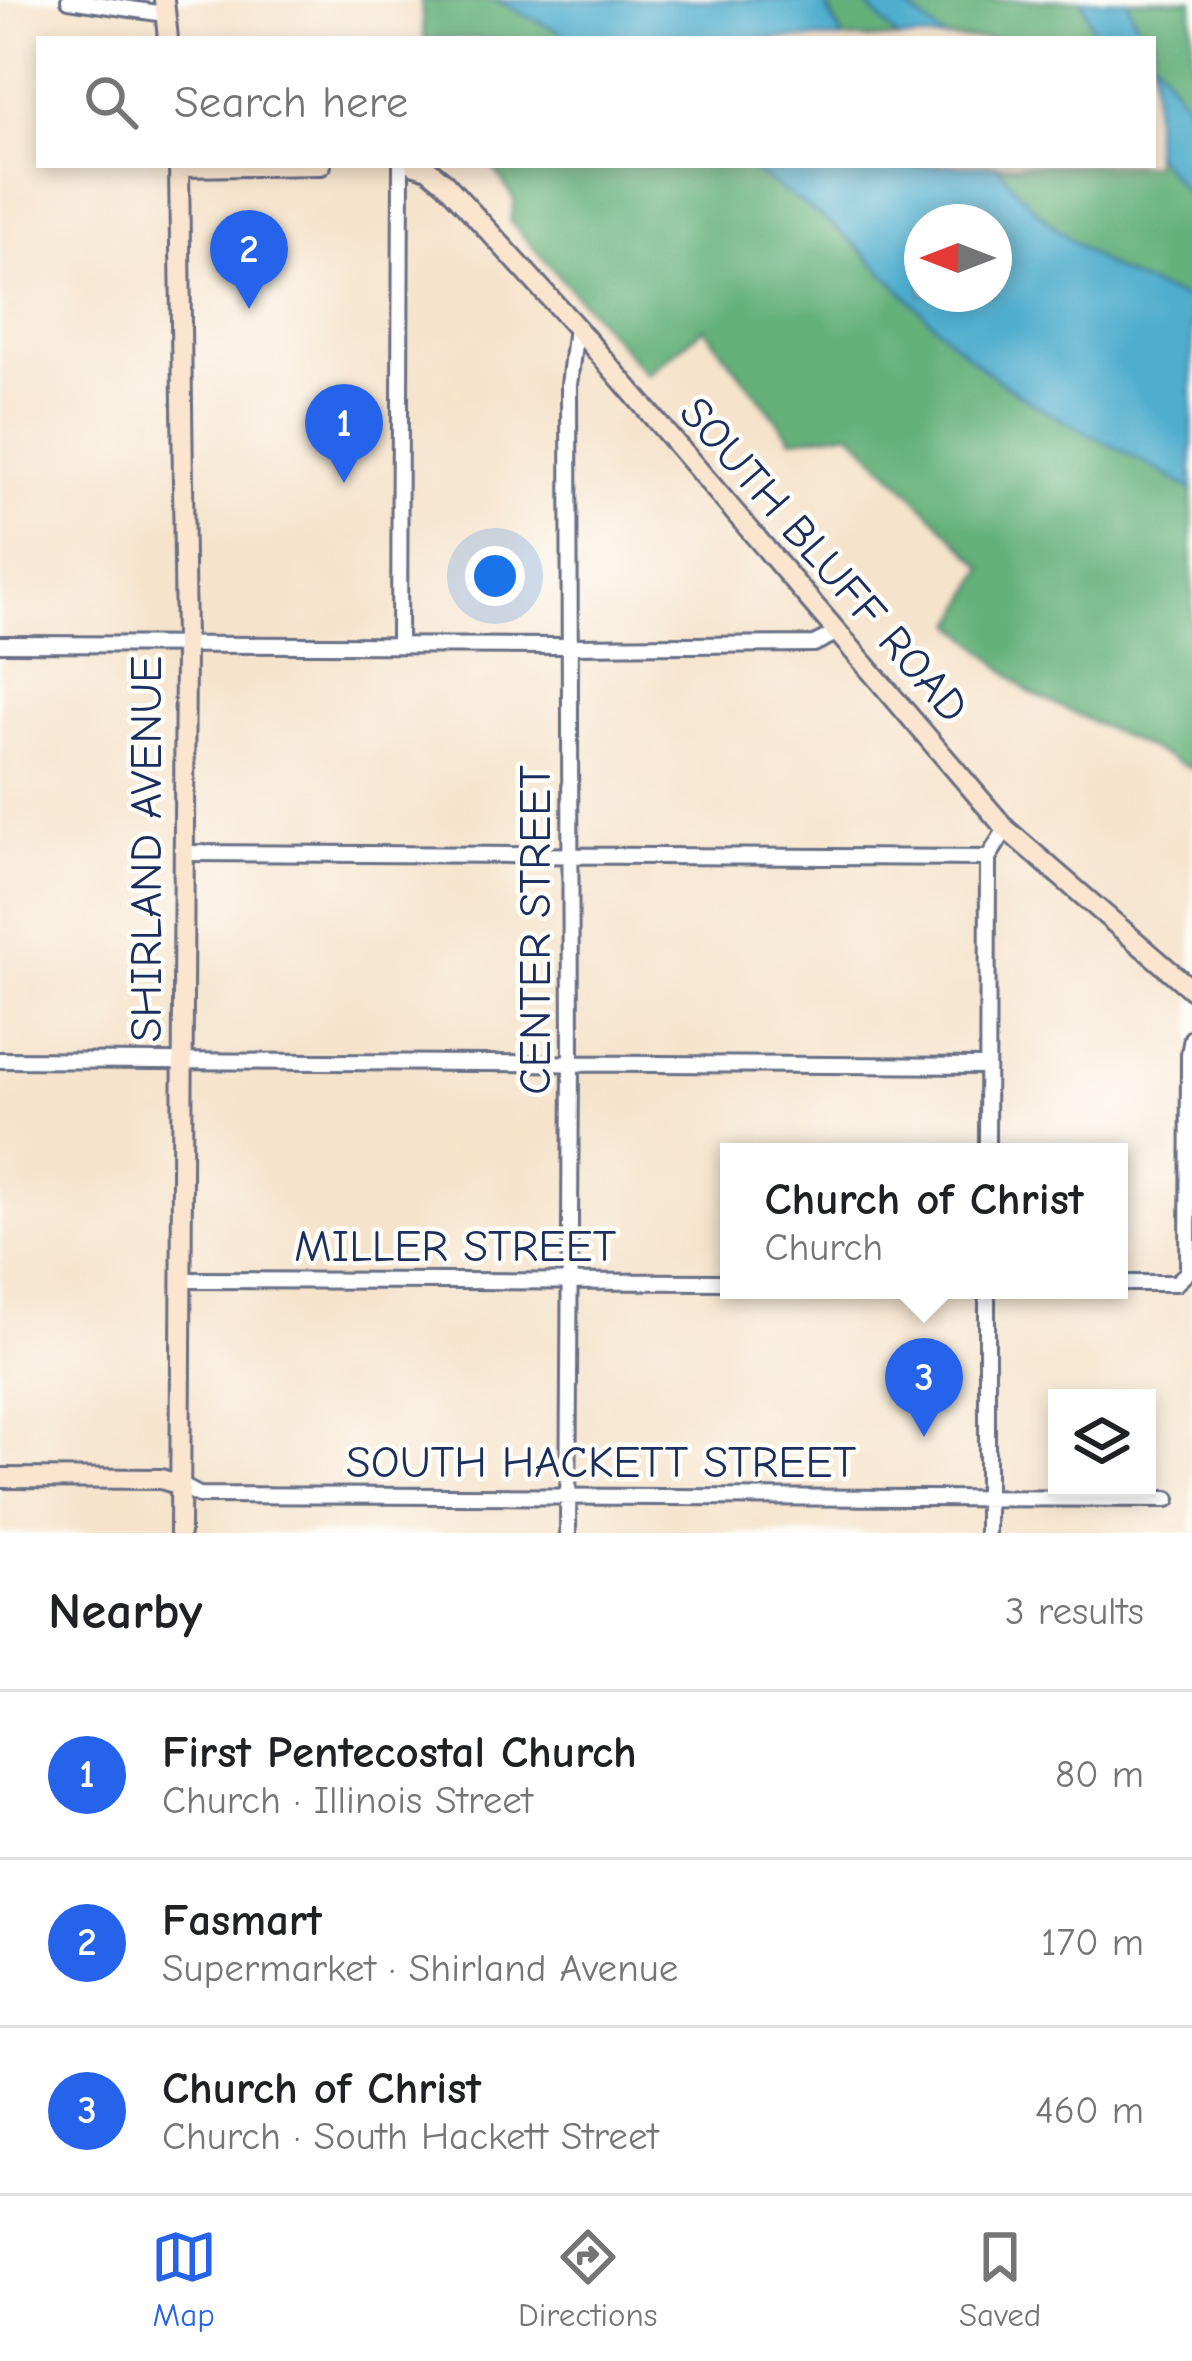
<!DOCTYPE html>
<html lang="en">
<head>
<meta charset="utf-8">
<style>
	body { margin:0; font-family:"Comic Neue",sans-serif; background:#f6f6f6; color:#202124 }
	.controls { position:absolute; right:36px; bottom:36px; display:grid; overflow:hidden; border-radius:0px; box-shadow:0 6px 18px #0003 }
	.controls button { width:108px; height:108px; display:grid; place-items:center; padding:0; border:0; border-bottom:3px solid #e0e0e0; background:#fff; color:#202124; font:60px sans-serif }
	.compass { position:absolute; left:904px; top:204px; width:108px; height:108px; border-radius:50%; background:#fff; box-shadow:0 6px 18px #0003; rotate:270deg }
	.you { position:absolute; left:495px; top:576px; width:42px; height:42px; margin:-30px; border:9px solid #fff; border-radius:50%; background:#1a73e8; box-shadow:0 0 0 18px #1a73e833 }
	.badge { display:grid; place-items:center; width:78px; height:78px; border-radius:50%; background:#2563eb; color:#fff; font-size:39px; font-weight:700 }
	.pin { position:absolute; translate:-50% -99px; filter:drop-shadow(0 3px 6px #0008) }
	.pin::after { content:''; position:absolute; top:63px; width:42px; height:36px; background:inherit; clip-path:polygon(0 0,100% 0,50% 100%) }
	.popup { position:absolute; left:720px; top:1143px; width:408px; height:156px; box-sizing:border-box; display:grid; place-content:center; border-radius:0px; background:#fff; filter:drop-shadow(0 3px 9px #0005); font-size:39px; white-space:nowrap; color:#757577 }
	.popup b { font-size:45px; color:#202124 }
	.popup::after { content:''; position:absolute; left:50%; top:100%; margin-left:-24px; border:24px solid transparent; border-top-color:#fff }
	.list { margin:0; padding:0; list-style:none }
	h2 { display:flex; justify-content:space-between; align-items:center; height:156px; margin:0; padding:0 48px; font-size:51px }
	h2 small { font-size:39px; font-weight:400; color:#757577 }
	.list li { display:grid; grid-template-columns:78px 1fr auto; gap:36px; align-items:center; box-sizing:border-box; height:168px; padding:0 48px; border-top:3px solid #e0e0e0 }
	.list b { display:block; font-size:45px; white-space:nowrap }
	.list p { margin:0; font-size:39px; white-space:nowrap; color:#757577 }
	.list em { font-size:39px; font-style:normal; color:#757577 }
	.icon { flex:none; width:66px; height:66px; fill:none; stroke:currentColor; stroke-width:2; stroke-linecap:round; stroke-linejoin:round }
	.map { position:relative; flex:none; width:1192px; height:1533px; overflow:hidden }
	.search { position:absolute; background:#fff; box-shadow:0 6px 18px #0003; left:36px; right:36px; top:36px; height:132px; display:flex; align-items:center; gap:30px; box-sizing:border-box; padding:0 42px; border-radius:0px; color:#757577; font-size:45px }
	.sheet { height:660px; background:#fff }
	nav { display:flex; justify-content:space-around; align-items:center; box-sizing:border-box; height:168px; border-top:3px solid #e0e0e0; background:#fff; font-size:33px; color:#757577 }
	nav a { display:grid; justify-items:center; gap:6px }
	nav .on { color:#2563eb }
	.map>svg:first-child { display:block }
	.forest { fill:#65b17a; stroke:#40706c; stroke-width:3 }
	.water { fill:#4fadcd; stroke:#356e96; stroke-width:3; fill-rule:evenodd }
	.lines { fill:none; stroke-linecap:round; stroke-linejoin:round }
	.street-casing { stroke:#686e84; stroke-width:20 }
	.secondary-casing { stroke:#686e84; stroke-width:24 }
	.street { stroke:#fff; stroke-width:14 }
	.secondary { stroke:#fbe5cf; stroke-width:18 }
	.labels { text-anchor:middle; stroke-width:9; stroke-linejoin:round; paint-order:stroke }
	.street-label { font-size:45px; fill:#1b2f5e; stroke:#fdfcf7 }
</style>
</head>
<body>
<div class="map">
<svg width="1192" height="1533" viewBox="0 0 1192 1533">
	<rect width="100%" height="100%" fill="#fdfcf7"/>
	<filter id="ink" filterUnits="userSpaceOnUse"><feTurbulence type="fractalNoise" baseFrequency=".00833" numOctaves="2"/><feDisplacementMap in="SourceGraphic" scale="24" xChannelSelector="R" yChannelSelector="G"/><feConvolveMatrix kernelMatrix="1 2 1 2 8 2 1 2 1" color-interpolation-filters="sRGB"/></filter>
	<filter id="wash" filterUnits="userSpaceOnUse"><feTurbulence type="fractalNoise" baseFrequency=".004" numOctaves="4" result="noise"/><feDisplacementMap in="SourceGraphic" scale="48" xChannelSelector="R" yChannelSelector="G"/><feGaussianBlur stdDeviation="2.7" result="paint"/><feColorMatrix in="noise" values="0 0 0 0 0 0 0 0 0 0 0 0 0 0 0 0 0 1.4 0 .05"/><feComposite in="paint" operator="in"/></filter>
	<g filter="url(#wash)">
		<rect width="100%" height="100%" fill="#f6e3cb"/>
		<!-- forest -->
		<path class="forest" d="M421,0H495L574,39H424Z
			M825,0H862L899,39H843Z
			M899,0H1082L1097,39H945Z
			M1127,0H1192V112L1153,57V39H1143Z
			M1153,153L1192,200V301C1171,293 1149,286 1129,277C1089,259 1020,202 998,165H1153Z
			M492,165H745L820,214L850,240L984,370L1192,490V769L1027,691L955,624L984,568L851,432L792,439L704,328L647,375L510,221L515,201Z"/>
		<!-- water -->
		<path class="water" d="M495,0H826L829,13L843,39H574Z
			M862,0H899L945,39H899Z
			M1082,0H1127L1143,39H1097Z
			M1153,57L1192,112V200L1153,153Z
			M745,165H998C1020,202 1089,259 1129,277C1149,286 1171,293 1192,301V490C1124,447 1047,420 984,369C936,331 896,281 850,240C818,211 780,191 745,165ZM922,222H994V294H922Z"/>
	</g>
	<g filter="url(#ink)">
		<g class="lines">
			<!-- street casing -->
			<g class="street-casing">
				<path id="street" d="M69,0L165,14
					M0,644L568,646L814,644L836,633
					M399,645L401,165
					M184,853L988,858
					M0,1060L987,1066
					M987,1152L988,858L1006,829
					M180,1280L729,1282
					M1119,1283H1176L1188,1272L1189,1054L1192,1038
					M987,1290V1533
					M180,1485L199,1495L1168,1499
					M568,1533L571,1064L569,385L576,327"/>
			</g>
			<!-- secondary casing -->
			<g class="secondary-casing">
				<path id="secondary" d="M164,0L168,39
					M179,165L185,643L180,1533
					M415,165L428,169L445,183L576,327L1006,829L1192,990
					M179,167L321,165
					M0,1478L161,1479L180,1485"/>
			</g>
			<!-- street -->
			<use href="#street" class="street"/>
			<!-- secondary -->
			<use href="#secondary" class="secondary"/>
		</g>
	</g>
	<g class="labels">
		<!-- street labels -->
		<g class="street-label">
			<text transform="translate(825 559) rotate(49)" y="16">SOUTH BLUFF ROAD</text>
			<text transform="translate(145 849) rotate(-90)" y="16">SHIRLAND AVENUE</text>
			<text transform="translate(534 930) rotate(-90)" y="16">CENTER STREET</text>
			<text x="455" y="1261">MILLER STREET</text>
			<text x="601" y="1477">SOUTH HACKETT STREET</text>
		</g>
	</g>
</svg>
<div class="controls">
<button><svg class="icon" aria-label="layers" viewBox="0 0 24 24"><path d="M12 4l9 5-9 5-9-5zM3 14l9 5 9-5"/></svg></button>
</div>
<svg class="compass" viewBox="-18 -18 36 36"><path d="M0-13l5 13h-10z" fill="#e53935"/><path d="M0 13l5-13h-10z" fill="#757577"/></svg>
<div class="you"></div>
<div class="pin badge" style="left:344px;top:483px">1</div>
<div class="pin badge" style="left:249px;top:309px">2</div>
<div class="pin badge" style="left:924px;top:1437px">3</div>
<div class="popup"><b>Church of Christ</b>Church</div>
<div class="search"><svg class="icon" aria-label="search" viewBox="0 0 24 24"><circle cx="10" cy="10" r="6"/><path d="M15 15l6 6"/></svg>Search here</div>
</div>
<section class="sheet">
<h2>Nearby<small>3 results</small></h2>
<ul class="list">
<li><span class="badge">1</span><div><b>First Pentecostal Church</b><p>Church · Illinois Street</p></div><em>80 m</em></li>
<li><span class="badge">2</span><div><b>Fasmart</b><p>Supermarket · Shirland Avenue</p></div><em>170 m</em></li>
<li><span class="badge">3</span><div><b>Church of Christ</b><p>Church · South Hackett Street</p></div><em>460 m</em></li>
</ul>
</section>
<nav>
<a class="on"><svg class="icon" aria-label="map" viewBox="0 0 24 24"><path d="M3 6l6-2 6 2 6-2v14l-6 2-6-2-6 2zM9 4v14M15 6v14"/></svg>Map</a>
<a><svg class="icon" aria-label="directions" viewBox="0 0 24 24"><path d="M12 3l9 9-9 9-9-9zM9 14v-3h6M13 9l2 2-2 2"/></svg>Directions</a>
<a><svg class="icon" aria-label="saved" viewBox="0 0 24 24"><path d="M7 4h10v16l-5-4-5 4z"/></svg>Saved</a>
</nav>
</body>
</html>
